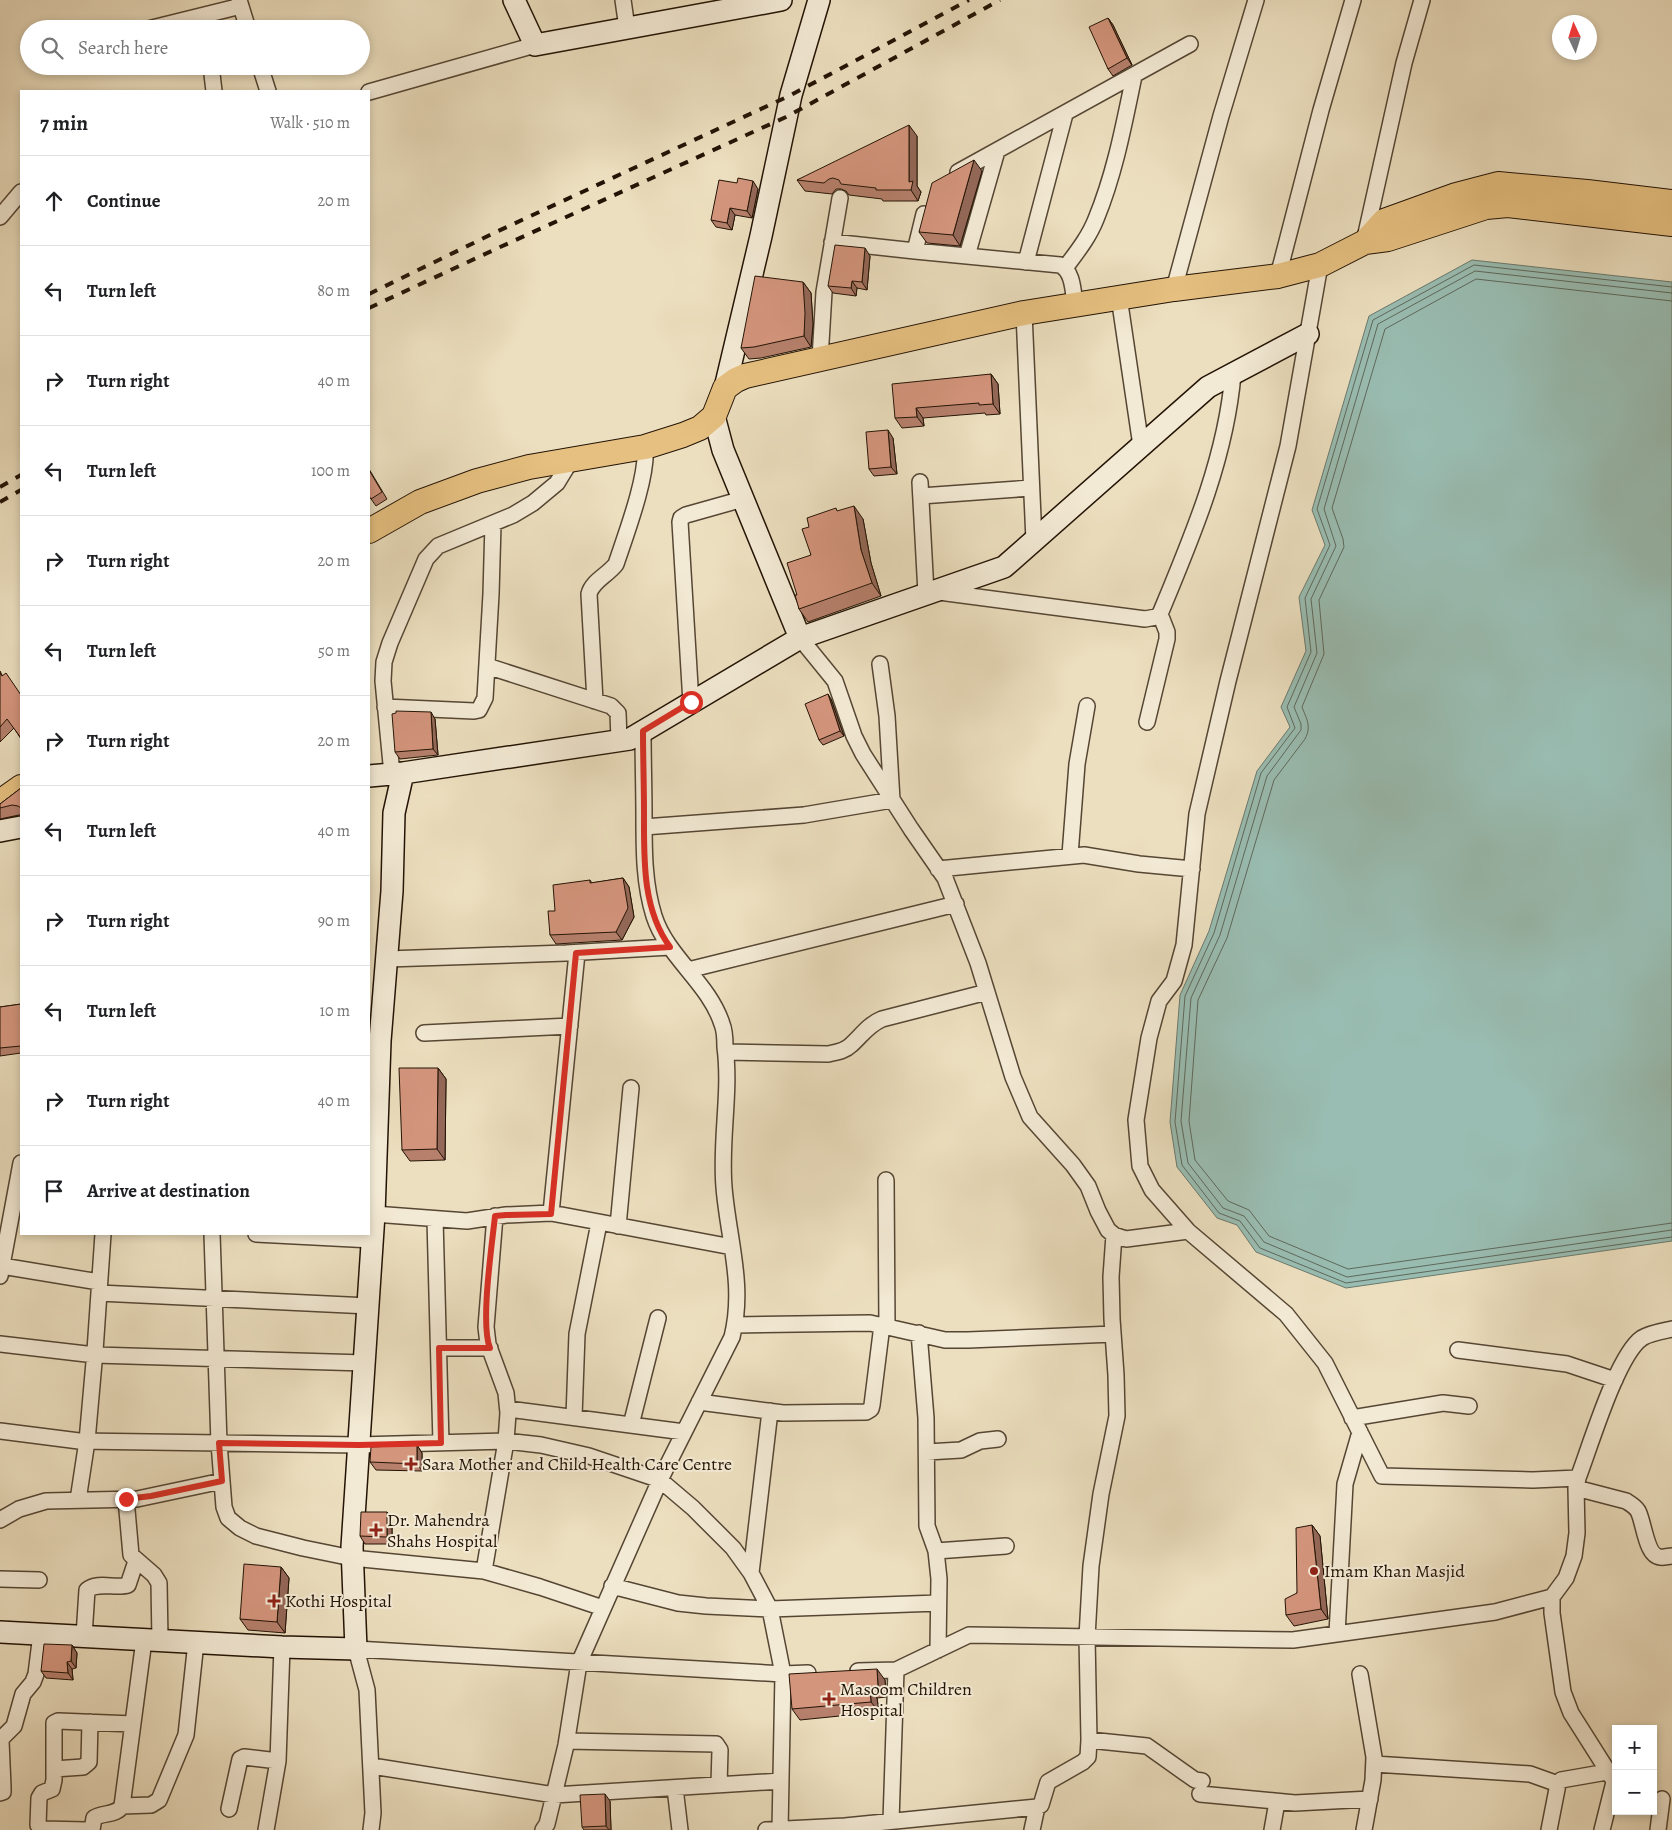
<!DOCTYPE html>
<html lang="en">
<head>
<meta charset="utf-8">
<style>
	body { margin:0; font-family:Alegreya,serif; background:#f6f6f6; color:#202124 }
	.controls { position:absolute; right:15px; bottom:15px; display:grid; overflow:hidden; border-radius:0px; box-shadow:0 2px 8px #0003 }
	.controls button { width:45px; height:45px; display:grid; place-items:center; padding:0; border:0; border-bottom:1px solid #e0e0e0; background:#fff; color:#202124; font:25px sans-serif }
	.compass { position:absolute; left:1552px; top:15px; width:45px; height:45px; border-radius:50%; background:#fff; box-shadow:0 2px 8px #0003; rotate:356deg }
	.stop { position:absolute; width:15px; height:15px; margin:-11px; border:4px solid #d93025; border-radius:50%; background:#fff }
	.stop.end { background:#d93025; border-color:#fff; box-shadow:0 1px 5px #0008 }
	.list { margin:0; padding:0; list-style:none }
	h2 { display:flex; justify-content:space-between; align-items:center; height:65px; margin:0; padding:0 20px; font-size:21px }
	h2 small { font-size:16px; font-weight:400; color:#757577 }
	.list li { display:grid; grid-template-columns:32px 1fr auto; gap:15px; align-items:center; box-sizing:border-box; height:90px; padding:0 20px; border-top:1px solid #e0e0e0 }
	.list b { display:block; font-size:19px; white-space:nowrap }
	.list em { font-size:16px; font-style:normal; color:#757577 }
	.icon { flex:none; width:28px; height:28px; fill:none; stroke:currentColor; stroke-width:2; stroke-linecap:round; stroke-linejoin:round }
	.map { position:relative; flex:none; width:1672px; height:1830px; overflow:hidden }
	.search { position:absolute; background:#fff; box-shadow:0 2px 8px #0003; left:20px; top:20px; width:350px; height:55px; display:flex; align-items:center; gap:12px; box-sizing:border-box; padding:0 18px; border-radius:28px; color:#757577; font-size:19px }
	.panel { position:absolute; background:#fff; box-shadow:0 2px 8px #0003; left:20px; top:90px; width:350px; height:1145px; border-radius:0px }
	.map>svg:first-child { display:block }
	.water { fill:#99bdb2; stroke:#6a796d }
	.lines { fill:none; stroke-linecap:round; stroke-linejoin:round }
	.shore { stroke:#5e685c; stroke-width:1 }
	.street-casing { stroke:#554634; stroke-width:18 }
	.secondary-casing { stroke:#231305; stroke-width:24 }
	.primary-casing { stroke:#231305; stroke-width:26 }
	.street { stroke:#f3ead5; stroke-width:15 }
	.secondary { stroke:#f3ead5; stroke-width:21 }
	.primary { stroke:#e6c080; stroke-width:24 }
	.rail { stroke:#231305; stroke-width:4; stroke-dasharray:9 9; stroke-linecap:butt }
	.wall { fill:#b6806c; stroke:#231305 }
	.shaded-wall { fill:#946858; stroke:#231305 }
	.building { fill:#d4957d; stroke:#231305 }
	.route { stroke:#d93025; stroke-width:6 }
	.poi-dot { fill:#8f2418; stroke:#f3ead5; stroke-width:2 }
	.labels { text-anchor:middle; stroke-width:4; stroke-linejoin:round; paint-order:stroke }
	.poi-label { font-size:18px; fill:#231305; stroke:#f3ead5; text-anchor:start }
</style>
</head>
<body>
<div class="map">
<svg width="1672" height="1830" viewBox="0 0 1672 1830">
	<rect width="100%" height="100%" fill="#ecdfbf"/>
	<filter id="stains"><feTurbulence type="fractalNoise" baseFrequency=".004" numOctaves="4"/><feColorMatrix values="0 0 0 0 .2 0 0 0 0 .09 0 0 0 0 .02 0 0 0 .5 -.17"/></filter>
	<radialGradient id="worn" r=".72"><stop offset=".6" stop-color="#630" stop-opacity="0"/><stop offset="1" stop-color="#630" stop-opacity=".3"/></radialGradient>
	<!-- water -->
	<path class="water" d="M1472,260L1672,282V1241L1346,1288L1256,1252L1237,1225L1217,1218L1177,1167L1170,1122L1180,995L1209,931L1257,771L1290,727L1281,707L1306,651L1299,597L1325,545L1312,510L1369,316Z"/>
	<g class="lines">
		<!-- shore -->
		<path class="shore" d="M1672,287L1474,265L1373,320L1317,509L1330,545L1305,598L1311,652L1287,707L1295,728L1261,773L1214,933L1185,996L1175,1122L1182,1165L1219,1213L1240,1221L1260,1248L1346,1283L1672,1237
			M1672,293L1475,271L1378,324L1324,509L1336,546L1311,599L1317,653L1294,707L1301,724V730L1267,776L1220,935L1191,998L1181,1121L1188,1163L1223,1208L1244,1216L1264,1242L1347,1277L1672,1230
			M1672,301L1476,279L1385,329L1332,508L1343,539L1344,547L1319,600L1324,654L1302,707C1306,718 1312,726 1305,739L1274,780L1227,938L1198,1000L1189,1121L1195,1160L1228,1201L1249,1210L1269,1236L1348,1269L1672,1223"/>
		<!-- street casing -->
		<g class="street-casing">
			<path id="street" d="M239,0L248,29
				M623,0L627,28
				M148,29L241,6
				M211,66L214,91
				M260,66L268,91
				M369,92L535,45
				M958,172L1190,44
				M0,217L21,192
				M1365,238L1404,63L1422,0
				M832,242L915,251L1060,265C1073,271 1073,291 1075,304
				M915,251L924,214
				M967,256L997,151
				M1026,262L1065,114
				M1320,265L1288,446L1228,681L1197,814L1184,945L1174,981L1159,1001L1149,1038L1136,1120L1140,1166L1152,1190L1188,1231L1286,1314L1325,1363L1382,1476L1533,1480L1578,1478C1590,1447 1617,1355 1642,1338C1650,1333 1663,1331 1672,1329
				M1065,268C1077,252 1089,237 1096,219C1115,173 1124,124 1134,76
				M1278,276L1321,110L1353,0
				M1174,289L1221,116L1256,0
				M1119,297L1141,446
				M1024,313L1034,541
				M820,359L824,292L840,198
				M920,482L926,593
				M921,496L1031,488
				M939,592L1145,619L1156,617L1160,614C1192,537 1226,458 1233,374
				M800,638L835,681L854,736L863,754L911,829L945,878L978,963L1013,1077L1030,1117L1073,1165L1088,1186L1098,1211L1108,1230L1114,1235L1126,1239L1188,1231
				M487,666L611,706L618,713L619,740
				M595,701L589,594C592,581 608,575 616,564C626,534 648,476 645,447
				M691,703L680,522L681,518L686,515L743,499
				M385,707L474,711L479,710L485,698L491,594L493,524
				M1147,722L1167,639V632L1160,614
				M392,774L383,681L384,662L390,643L426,559L438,546L513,515L533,503L557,483L571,460
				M644,827L804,815L892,800L887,716L880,664
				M1070,855L1077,764L1087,706
				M938,869L1084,855L1139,864L1192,869
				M387,959L566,953L670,947
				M688,970L956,904
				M424,1033L570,1026
				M726,1052L828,1054C837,1052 845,1051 851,1045C862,1035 868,1025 882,1019L987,992
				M886,1180L887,1326
				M551,1213L577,953
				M374,1214L467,1221L506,1215L551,1213L732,1247
				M435,1219L441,1443
				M618,1226L631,1088
				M212,1234L219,1443L224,1507L228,1518L240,1528L256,1536L303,1548L352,1558L484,1571L540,1587L603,1608
				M256,1234L372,1240
				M2,1266L99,1282
				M0,1276L21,1163
				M99,1293L369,1306
				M735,1325L870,1323L945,1340H968L1113,1334
				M919,1333L926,1418L927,1526L936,1551L939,1579L938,1650
				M0,1344L95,1355L365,1363
				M439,1348H490
				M1458,1350L1567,1364L1615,1380
				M699,1402L783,1413L866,1412L871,1409L872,1405L882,1325
				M508,1409L684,1432
				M574,1417L577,1334L599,1223
				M1352,1418L1443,1403L1469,1406
				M631,1425L658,1318
				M0,1431L79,1441L359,1445L506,1441L541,1445L589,1456L660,1480L693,1508L733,1548L751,1573L770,1609L783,1674L808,1673
				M927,1452L961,1450L980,1441L998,1439
				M1578,1478L1576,1488L1577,1533L1574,1556L1566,1578L1552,1597V1613L1563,1692L1571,1713L1616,1784
				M1576,1488L1626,1501C1631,1504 1635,1506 1638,1511C1644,1522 1646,1556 1660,1557C1663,1558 1668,1556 1672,1556
				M126,1499L131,1555L154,1575L159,1583L160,1640
				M78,1500L87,1441L95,1351L103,1234
				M0,1520L19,1509L46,1501L137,1499L222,1481
				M936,1551L1006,1546
				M484,1571L506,1441L508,1413L506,1393L488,1344L486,1327L495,1216
				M751,1573L770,1411
				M0,1579L39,1580
				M612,1586L678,1603L706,1606L770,1609L938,1603
				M1337,1634L1345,1484L1360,1432
				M84,1636L87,1590C98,1581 116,1589 128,1585L136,1561
				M858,1671L896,1670L969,1635L1293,1640L1495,1612L1552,1597
				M1360,1674L1374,1757L1373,1780L1364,1830
				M1089,1740L1147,1746L1195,1780L1202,1781
				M567,1741L716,1744L720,1750L719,1785
				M1374,1764L1530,1774L1558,1784
				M372,1766L554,1795L781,1781
				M54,1769L83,1767L89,1762L90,1722
				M675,1788L680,1830
				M0,1793L3,1792V1787L1,1741L3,1737L14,1726L23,1694L33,1682L36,1674L41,1634
				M1200,1794L1295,1803L1370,1799
				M122,1806L151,1805L159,1800L186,1735L196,1642
				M229,1809L240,1759L244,1757L278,1761
				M891,1821L896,1670
				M85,1830L43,1829L38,1825L39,1798L42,1793L52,1789L54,1780V1723L58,1721L133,1724
				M92,1830L94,1818C103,1812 116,1816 122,1806L144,1640
				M266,1830L278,1761L282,1647
				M371,1830L373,1813L367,1690L356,1649L783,1674L780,1830
				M543,1830L547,1824L566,1745L579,1663L660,1480L732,1337C745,1285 728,1238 724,1187C720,1140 731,1093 725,1047C725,1039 725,1031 722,1024C709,983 667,957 654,916C644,884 644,851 644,818C644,789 643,760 643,731
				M766,1830L845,1826L1037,1807L1041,1805L1048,1782L1083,1762L1088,1757L1089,1740L1087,1637L1091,1566L1101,1494L1117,1416L1116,1375L1112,1319L1111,1277L1114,1235
				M1032,1830L1037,1807
				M1272,1830L1277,1802
				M1549,1830L1558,1784L1561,1780L1607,1772
				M1602,1830L1614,1782
				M1658,1830L1662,1799"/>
		</g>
		<!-- secondary casing -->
		<g class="secondary-casing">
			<path id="secondary" d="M514,0L535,45L781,0
				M725,388L761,236L791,95L819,0
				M714,416L723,450L800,638
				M369,776L403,773L630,739L800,638L1004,567L1208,387L1308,334
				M0,831L21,827
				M0,1632L282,1647L356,1649L352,1547L374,1214L380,1041L392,891L394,813L403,773"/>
		</g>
		<!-- primary casing -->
		<g class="primary-casing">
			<path id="primary" d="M1365,242L1388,239L1486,207L1508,205L1672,224
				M369,531L420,502L477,481L529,467L645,447L683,435L700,428L714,416L725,388L736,380L745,376L1024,313L1174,289L1278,276L1320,265L1365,242L1384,221L1456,195L1498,184L1587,192L1672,202
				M0,802L21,787"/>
		</g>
		<!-- street -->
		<use href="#street" class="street"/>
		<!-- secondary -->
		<use href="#secondary" class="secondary"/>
		<!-- primary -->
		<use href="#primary" class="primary"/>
		<!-- rail -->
		<path class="rail" d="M369,294L494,233L791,95L969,0
			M369,308L498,248L786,117L1000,0
			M0,487L21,475
			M0,502L21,490"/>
	</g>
	<!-- wall -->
	<path class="wall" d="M1108,18L1113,25L1132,65L1113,76L1108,69Z
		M917,136V186L921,192L918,201H883L882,199L849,195L846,191L841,189H836L832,194L805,191L797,180Z
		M982,171L960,246L927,243L919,232Z
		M758,189L752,218L735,215L732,230L716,227L711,220Z
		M870,256L867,290L857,288L856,296L833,293L828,286Z
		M803,282L811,293L813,324L811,347L761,358L749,359L741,348Z
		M991,374L998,384L1000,414L986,415L985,413L923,418L924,426L902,428L895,418Z
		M893,438L897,474L874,476L869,469Z
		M369,469L387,499L376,506L369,496Z
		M838,511L863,519L871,563L881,596L808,622L799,609L797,595L811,555L809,527Z
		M0,671L2,675L21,695V739L14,728L0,742Z
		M831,699L844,736L823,745L819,740Z
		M435,719L438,755L400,759L395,752Z
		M21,788V815H19L0,819V804Z
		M623,878L629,887L634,917L622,940L556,944L550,935L555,911L590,880L592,883Z
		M21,1004V1053L0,1056V1007Z
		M438,1068L446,1079L445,1160L410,1161L402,1150Z
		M417,1445L422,1453V1471L376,1470L370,1462Z
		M387,1512L392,1520V1544H365L360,1536Z
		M1312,1525L1320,1536L1328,1619L1294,1626L1286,1615L1297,1593Z
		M281,1567L289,1578L285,1633L248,1630L240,1619Z
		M72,1645L77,1653L76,1668L72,1669L73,1680L46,1678L41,1671Z
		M885,1680L886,1697L877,1698L879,1712L800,1720L792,1709Z
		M610,1801L611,1830H584L582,1827Z"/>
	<!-- shaded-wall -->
	<path class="shaded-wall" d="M1108,18L1113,25L1132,65L1127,58Z
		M909,125L917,136V186L921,192L918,201L911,190L909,182Z
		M974,160L982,171L960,246L953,235Z
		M753,181L758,189L752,218L747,211Z
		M730,208L735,215L732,230L727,223Z
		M865,248L870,256L867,290L862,282Z
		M852,281L857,288L856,296L851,288Z
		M803,282L811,293L813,324L811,347L804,336Z
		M991,374L998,384L1000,414L993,404Z
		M916,408L923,418L924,426L917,417Z
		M888,430L893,438L897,474L891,467Z
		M854,506L863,519L871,563L881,596L872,583L861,550Z
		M828,694L831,699L844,736L840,731Z
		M431,712L435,719L438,755L433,749Z
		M623,878L629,887L634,917L622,940L616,932Z
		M438,1068L446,1079L445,1160L437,1149Z
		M417,1445L422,1453V1471L417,1464Z
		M387,1512L392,1520V1544L387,1537Z
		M1312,1525L1320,1536L1328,1619L1321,1609Z
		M281,1567L289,1578L285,1633L277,1622Z
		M72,1645L77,1653L76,1668L71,1661Z
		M67,1662L72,1669L73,1680L68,1673Z
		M877,1669L885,1680L886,1697L878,1686Z
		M870,1687L877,1698L879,1712L871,1702Z
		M605,1794L610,1801L611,1830H609L606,1826Z"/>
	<!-- building -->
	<path class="building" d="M1108,18L1127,58L1108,69L1089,27Z
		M909,125V182L913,181L911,190H876V188L841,184L839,180L833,178L829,179L824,183L797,180Z
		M974,160L953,235L919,232L932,183Z
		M738,178L753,181L747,211L730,208L727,223L711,220L719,180L737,183Z
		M835,245L865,248L862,282L852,281L851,288L828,286Z
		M755,276L803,282L805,313L804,336L754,347L741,348Z
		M991,374L993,404L979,405V403L916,408L917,417L895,418L892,384Z
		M888,430L891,467L869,469L866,432Z
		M369,470L382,492L371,499L369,496Z
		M854,506L861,550L872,583L799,609L795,595H797L787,563L811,555L802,529L809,527L807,518L836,508L837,511Z
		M0,673L2,676L6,673L21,695V738L7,719L0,727Z
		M828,694L840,731L819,740L805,704Z
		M396,711L431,712L433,749L395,752L392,714L396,713Z
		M21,788V808L18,806L12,805L0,808V804Z
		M623,878L628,908L616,932L550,935L548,911H555L553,885L590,880V883Z
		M21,1004V1046L0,1048V1007Z
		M399,1068H438L437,1149L402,1150Z
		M417,1445V1464L370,1462L371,1447Z
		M361,1512H387V1537L360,1536Z
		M1312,1525L1321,1609L1286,1615L1285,1599L1297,1593L1296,1528Z
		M244,1564L281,1567L277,1622L240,1619Z
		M44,1644L72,1645L71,1661L67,1662L68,1673L41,1671Z
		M877,1669L878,1686L870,1687L871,1702L792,1709L789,1674Z
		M605,1794L606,1826L582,1827L580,1795Z"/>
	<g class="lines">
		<!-- route -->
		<path class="route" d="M126,1499L151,1496L222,1481L219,1443L359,1445L441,1443L439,1348H490C480,1324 492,1245 495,1216L506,1215L551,1214L576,953L670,947C642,909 644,858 644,813C644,785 643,758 643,731L691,702"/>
	</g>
	<!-- markers -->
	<g class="poi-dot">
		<path d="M408.5 1456.5h5v5h5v5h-5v5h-5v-5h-5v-5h5z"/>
		<path d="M373.5 1522.5h5v5h5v5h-5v5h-5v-5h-5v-5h5z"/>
		<circle cx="1314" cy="1571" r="5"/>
		<path d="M271.5 1593.5h5v5h5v5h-5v5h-5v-5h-5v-5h5z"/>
		<path d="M826.5 1691.5h5v5h5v5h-5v5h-5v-5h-5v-5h5z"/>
	</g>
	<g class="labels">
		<!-- poi labels -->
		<g class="poi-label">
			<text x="422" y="1470">Sara Mother and Child Health Care Centre</text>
			<text x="387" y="1526">Dr. Mahendra<tspan x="387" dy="21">Shahs Hospital</tspan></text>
			<text x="1324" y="1577">Imam Khan Masjid</text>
			<text x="285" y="1607">Kothi Hospital</text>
			<text x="840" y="1695">Masoom Children<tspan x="840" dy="21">Hospital</tspan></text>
		</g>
	</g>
	<rect width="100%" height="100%" filter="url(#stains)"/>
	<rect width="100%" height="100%" fill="url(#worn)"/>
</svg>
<div class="controls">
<button>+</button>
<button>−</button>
</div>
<svg class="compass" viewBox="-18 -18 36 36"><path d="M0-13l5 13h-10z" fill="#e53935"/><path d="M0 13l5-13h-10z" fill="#757577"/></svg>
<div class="stop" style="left:691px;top:702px"></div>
<div class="stop end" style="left:126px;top:1499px"></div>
<div class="search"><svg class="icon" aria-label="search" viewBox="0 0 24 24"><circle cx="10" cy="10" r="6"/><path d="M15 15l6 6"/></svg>Search here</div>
<section class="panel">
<h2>7 min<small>Walk · 510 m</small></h2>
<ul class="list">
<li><svg class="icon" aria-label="ahead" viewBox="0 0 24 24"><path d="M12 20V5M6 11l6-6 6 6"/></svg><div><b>Continue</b></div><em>20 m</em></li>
<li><svg class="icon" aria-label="left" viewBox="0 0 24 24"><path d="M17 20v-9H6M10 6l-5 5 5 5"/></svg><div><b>Turn left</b></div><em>80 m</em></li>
<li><svg class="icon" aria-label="right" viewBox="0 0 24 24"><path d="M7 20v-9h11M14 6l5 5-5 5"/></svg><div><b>Turn right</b></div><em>40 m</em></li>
<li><svg class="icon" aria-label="left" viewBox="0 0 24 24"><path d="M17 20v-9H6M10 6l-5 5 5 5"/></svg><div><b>Turn left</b></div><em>100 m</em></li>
<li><svg class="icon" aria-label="right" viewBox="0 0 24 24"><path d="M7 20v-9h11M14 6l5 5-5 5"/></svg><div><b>Turn right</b></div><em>20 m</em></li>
<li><svg class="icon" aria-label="left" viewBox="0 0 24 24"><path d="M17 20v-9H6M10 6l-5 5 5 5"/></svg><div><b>Turn left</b></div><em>50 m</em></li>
<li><svg class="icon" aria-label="right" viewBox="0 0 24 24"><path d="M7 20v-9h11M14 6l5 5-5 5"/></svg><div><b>Turn right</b></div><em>20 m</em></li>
<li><svg class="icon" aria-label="left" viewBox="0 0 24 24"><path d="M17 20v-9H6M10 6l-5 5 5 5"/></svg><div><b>Turn left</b></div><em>40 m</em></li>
<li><svg class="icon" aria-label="right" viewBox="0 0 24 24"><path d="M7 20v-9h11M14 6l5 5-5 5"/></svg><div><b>Turn right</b></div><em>90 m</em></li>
<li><svg class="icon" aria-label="left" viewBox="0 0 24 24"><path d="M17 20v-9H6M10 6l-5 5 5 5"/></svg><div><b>Turn left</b></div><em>10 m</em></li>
<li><svg class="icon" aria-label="right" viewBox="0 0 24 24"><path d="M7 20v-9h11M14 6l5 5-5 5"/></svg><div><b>Turn right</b></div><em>40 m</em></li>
<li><svg class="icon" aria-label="arrive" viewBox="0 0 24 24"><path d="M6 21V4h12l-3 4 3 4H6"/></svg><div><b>Arrive at destination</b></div></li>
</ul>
</section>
</div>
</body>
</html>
